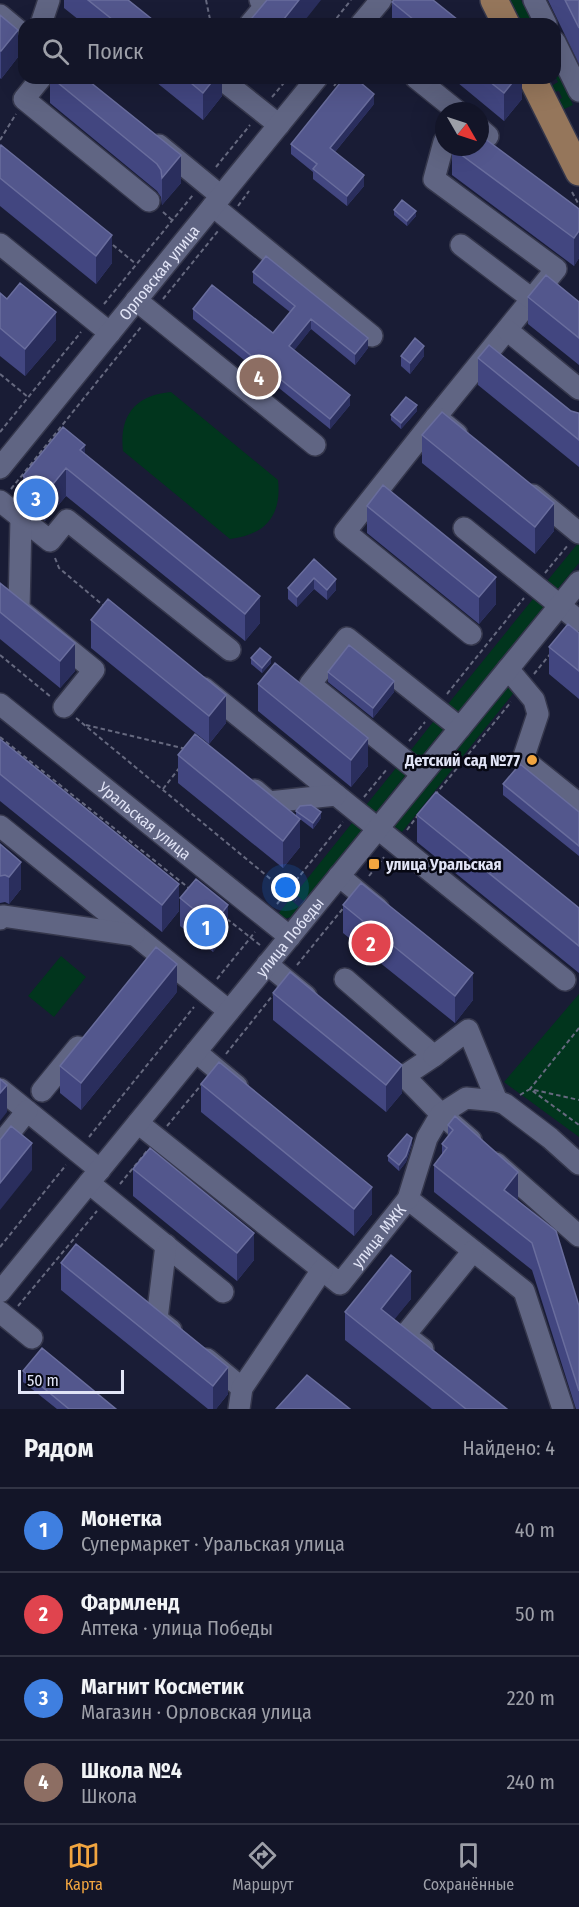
<!DOCTYPE html>
<html lang="ru">
<head>
<meta charset="utf-8">
<style>
	body { margin:0; font-family:"Fira Sans Condensed",sans-serif; background:#202234; color:#f1f3f6 }
	.compass { position:absolute; left:435px; top:102px; width:54px; height:54px; border-radius:50%; background:#131528; box-shadow:0 6px 24px #0002; rotate:129deg }
	.scale { position:absolute; left:18px; bottom:15px; width:106px; box-sizing:border-box; padding-left:6px; border:3px solid #e1e4f6; border-top:0; font-size:16px; line-height:21px; white-space:nowrap; color:#e1e4f6; -webkit-text-stroke:4px #070813; paint-order:stroke }
	.you { position:absolute; left:286px; top:888px; width:21px; height:21px; margin:-15px; border:4px solid #fff; border-radius:50%; background:#1a73e8; box-shadow:0 0 0 9px #1a73e833 }
	.badge { display:grid; place-items:center; width:39px; height:39px; border-radius:50%; background:#f1a540; color:#fff; font-size:20px; font-weight:700 }
	.pin { position:absolute; translate:-50% -50%; border:3px solid #fff; box-shadow:0 2px 6px #0006 }
	.list { margin:0; padding:0; list-style:none }
	h2 { display:flex; justify-content:space-between; align-items:center; height:78px; margin:0; padding:0 24px; font-size:26px }
	h2 small { font-size:20px; font-weight:400; color:#9d9fa8 }
	.list li { display:grid; grid-template-columns:39px 1fr auto; gap:18px; align-items:center; box-sizing:border-box; height:84px; padding:0 24px; border-top:2px solid #323445 }
	.list b { display:block; font-size:22px; white-space:nowrap }
	.list p { margin:0; font-size:20px; white-space:nowrap; color:#9d9fa8 }
	.list em { font-size:20px; font-style:normal; color:#9d9fa8 }
	.icon { flex:none; width:33px; height:33px; fill:none; stroke:currentColor; stroke-width:2; stroke-linecap:round; stroke-linejoin:round }
	.map { position:relative; flex:none; width:579px; height:1409px; overflow:hidden }
	.search { position:absolute; background:#131528; box-shadow:0 6px 24px #0002; left:18px; right:18px; top:18px; height:66px; display:flex; align-items:center; gap:15px; box-sizing:border-box; padding:0 21px; border-radius:18px; color:#9d9fa8; font-size:22px }
	.sheet { height:414px; background:#131528 }
	nav { display:flex; justify-content:space-around; align-items:center; box-sizing:border-box; height:84px; border-top:2px solid #323445; background:#131528; font-size:16px; color:#9d9fa8 }
	nav a { display:grid; justify-items:center; gap:3px }
	nav .on { color:#f1a540 }
	.map>svg:first-child { display:block }
	.green { fill:#01351d }
	.lines { fill:none; stroke-linecap:round; stroke-linejoin:round }
	.minor-casing { stroke:#35374c; stroke-width:24 }
	.major-casing { stroke:#35374c; stroke-width:30 }
	.path { stroke:#66697f; stroke-width:2; stroke-dasharray:4.5 3; stroke-linecap:butt }
	.minor { stroke:#606583; stroke-width:21 }
	.major { stroke:#95765b; stroke-width:27 }
	.wall { fill:#424680 }
	.shaded-wall { fill:#2a2e5d }
	.building { fill:#53578d; stroke:#696d9d; stroke-width:1.5 }
	.poi-dot { fill:#f1a540; stroke:#070813; stroke-width:2 }
	.labels { text-anchor:middle; stroke-width:5; stroke-linejoin:round; paint-order:stroke }
	.street-label { font-size:16px; fill:#e1e4f6; stroke:#070813 }
	.poi-label { font-size:16px; font-weight:bold; fill:#e1e4f6; stroke:#070813; text-anchor:end }
</style>
</head>
<body>
<div class="map">
<svg width="579" height="1409" viewBox="0 0 579 1409">
	<rect width="100%" height="100%" fill="#191c35"/>
	<!-- green -->
	<path class="green" d="M504,0H521L533,24H516Z
		M555,68L573,105L562,110L558,100L562,98L559,91L554,92L550,87L558,82L555,76Z
		M171,392L278,480C282,516 265,535 230,539L123,451C119,416 135,395 171,392Z
		M579,542V563L555,592L543,586Z
		M537,594L546,604L455,716L444,709Z
		M509,684L516,690L402,832L394,826Z
		M437,717L446,726L417,762L407,755Z
		M400,763L408,772L373,816L363,809Z
		M356,818L365,826L304,901L295,894Z
		M290,899L299,907L291,917L284,919L278,914Z
		M61,956L86,977L54,1017L28,996Z
		M579,994V1137L504,1082Z"/>
	<g class="lines">
		<!-- minor casing -->
		<g class="minor-casing">
			<g id="minor">
				<path d="M534,0L546,24"/>
				<path d="M0,15L24,35"/>
				<path d="M41,24L49,0"/>
				<path d="M250,24L266,5L260,0"/>
				<path d="M361,24L381,0"/>
				<path d="M555,42L579,91"/>
				<path d="M41,78L24,99L149,201"/>
				<path d="M220,78L279,125"/>
				<path d="M416,78L457,111"/>
				<path d="M480,129L488,136"/>
				<path d="M444,142L434,179L556,269L436,417L457,434"/>
				<path d="M159,145L221,196"/>
				<path d="M213,206L372,336"/>
				<path d="M0,244L110,333"/>
				<path d="M461,245L532,299"/>
				<path d="M136,300L315,445"/>
				<path d="M507,330L579,389"/>
				<path d="M436,417L345,532L471,634"/>
				<path id="s1" d="M0,468L317,78"/>
				<path d="M533,495L579,533"/>
				<path d="M0,501L50,541L67,520L230,650"/>
				<path d="M21,518L19,609L94,670L64,707"/>
				<path d="M464,528L579,621"/>
				<path d="M508,669L534,700L538,714L523,759L579,804"/>
				<path d="M204,688L565,980"/>
				<path id="s2" d="M0,704L290,937"/>
				<path d="M422,774L310,684L347,638L460,728"/>
				<path d="M255,790L269,802L336,795"/>
				<path d="M0,826L229,1011"/>
				<path d="M339,876L378,908"/>
				<path d="M0,919L3,916L134,935"/>
				<path d="M267,964L306,996"/>
				<path d="M345,979L434,1056L404,1076L441,1114L471,1140"/>
				<path d="M196,1052L237,1086"/>
				<path d="M434,1056L468,1030L497,1101"/>
				<path d="M0,1089L100,1170"/>
				<path d="M42,1091L78,1047"/>
				<path id="s3" d="M138,1123L340,1284L408,1199L524,1291L563,1409"/>
				<path d="M0,1145L27,1111"/>
				<path d="M496,1163L579,1236"/>
				<path d="M89,1183L223,1292"/>
				<path d="M408,1199L427,1138L441,1114L466,1098L497,1101L505,1104L550,1138L579,1164"/>
				<path d="M166,1245L157,1319L171,1330"/>
				<path id="s4" d="M0,1292L579,582"/>
				<path d="M0,1312L32,1338"/>
				<path d="M423,1349L405,1335L473,1251"/>
				<path d="M207,1359L242,1388"/>
				<path d="M239,1409L242,1388L322,1270"/>
			</g>
		</g>
		<!-- major casing -->
		<g class="major-casing">
			<path id="major" d="M494,0L506,24
				M532,78L579,172"/>
		</g>
		<!-- path -->
		<path class="path" d="M206,0L211,24
			M332,24L351,0
			M334,86L340,78
			M272,97L288,78
			M0,140L16,114
			M216,167L250,125
			M572,192L579,205
			M238,206L249,191
			M163,212L172,220
			M113,245L136,264
			M163,299L218,231
			M104,304L193,195
			M0,374L28,397
			M0,432L81,332
			M11,489L141,327
			M55,558L59,568L104,606
			M545,573L568,545
			M0,655L51,697
			M534,674L551,653
			M447,694L524,598
			M76,718L296,900
			M86,725L186,749
			M0,737L190,889
			M409,741L425,722
			M163,789L180,767
			M435,795L511,702
			M364,797L387,769
			M407,830L418,815
			M369,876L384,857
			M277,904L343,822
			M227,919L260,945
			M297,965L345,906
			M217,979L255,932
			M579,1028L530,1089L579,1100
			M226,1054L273,995
			M520,1095L530,1089L579,1125
			M167,1126L202,1084
			M89,1137L194,1007
			M120,1184L147,1151
			M0,1247L66,1165
			M18,1306L97,1211"/>
		<!-- minor -->
		<use href="#minor" class="minor"/>
		<!-- major -->
		<use href="#major" class="major"/>
	</g>
	<!-- wall -->
	<path class="wall" d="M64,0H128L158,24H84L64,8Z
		M548,0H579V64Z
		M392,2L463,24H392Z
		M0,15L18,57L1,79L0,78Z
		M50,78H85L181,183L162,205L161,197L157,191L50,103Z
		M151,78H222V96L203,120Z
		M452,78H522V99L504,121Z
		M374,104L335,152L364,186L347,206L313,179V172L291,154V144Z
		M0,147L112,263L96,284L0,206Z
		M452,148L579,209V258L574,266L452,175Z
		M394,210L416,216L407,226L394,215Z
		M253,272L368,348L355,365L311,329L294,350L350,405L330,429L193,319V309L273,333L290,312L253,283Z
		M0,293L56,340L25,376L0,356Z
		M528,297L579,302V365L528,324Z
		M401,356H424L410,374L401,366Z
		M478,358L571,411L578,413H579V467L478,385Z
		M417,411L401,429L391,420V415Z
		M422,435L554,531L535,554L422,463Z
		M85,454L260,623L245,641L66,496L45,521L23,503V476Z
		M367,506L496,604L479,624L367,533Z
		M314,559L336,590L327,600L314,589L297,607L288,599V588Z
		M0,583L75,671L60,688L0,639Z
		M91,620L226,723L209,744L91,648Z
		M579,633V699L549,674V647Z
		M251,658L271,663L262,673L251,664Z
		M328,672L394,692L373,718L328,682Z
		M258,684L368,766L351,787L258,711Z
		M0,739L179,911L162,932L0,801Z
		M178,755L300,847L283,868L178,783Z
		M503,784L579,812V856L503,795Z
		M296,811L321,818L313,829L296,816Z
		M417,815L579,908V973L417,842Z
		M0,844L21,889L9,904L5,902L0,903Z
		M180,898L228,932L213,952L180,926Z
		M343,905L473,1000L455,1023L343,933Z
		M177,992L81,1110L60,1093V1066Z
		M273,993L402,1093L386,1112L273,1020Z
		M201,1084L372,1214L354,1236L201,1112Z
		M455,1116L518,1200L579,1306V1409H576L532,1270L434,1192V1165L442,1155V1144L448,1136V1125Z
		M412,1144L406,1162L399,1171L388,1161V1156Z
		M133,1169L254,1260L237,1281L133,1196Z
		M61,1263L228,1394L216,1409H208L61,1290Z
		M411,1299L394,1319L507,1409H432L345,1340V1312Z
		M23,1371L116,1409H57L23,1382Z"/>
	<!-- shaded-wall -->
	<path class="shaded-wall" d="M299,0H321L302,24H280Z
		M18,30V57L1,79V51Z
		M215,78H222V96L203,120V93Z
		M516,78H522V99L504,121V93Z
		M374,94V104L330,158V148Z
		M181,155V183L162,205V178Z
		M364,175V186L347,206V196Z
		M416,211V216L407,226V221Z
		M579,231V258L574,266V238Z
		M112,235V263L96,284V256Z
		M56,312V340L25,376V349Z
		M311,319V329L289,357V346Z
		M368,338V348L355,365V354Z
		M424,346V356L410,374V363Z
		M350,395V405L330,429V419Z
		M417,405V411L401,429V423Z
		M85,445V472L80,450Z
		M66,468V496L45,521V494Z
		M554,503V531L535,554V527Z
		M496,577V604L479,624V597Z
		M314,578V589L297,607V597Z
		M336,579V590L327,600V590Z
		M260,596V623L245,641V614Z
		M75,643V671L60,688V661Z
		M271,657V663L262,673V668Z
		M394,681V692L373,718V708Z
		M226,695V723L209,744V716Z
		M368,738V766L351,787V760Z
		M321,812V818L313,829V823Z
		M300,819V847L283,868V841Z
		M21,862V889L9,904V877Z
		M179,884V911L162,932V905Z
		M228,905V932L213,952V925Z
		M177,964V992L81,1110V1083Z
		M473,973V1000L455,1023V996Z
		M402,1065V1093L386,1112V1085Z
		M7,1085V1112L0,1121V1093Z
		M412,1138V1144L406,1162L399,1171V1165Z
		M32,1143V1170L0,1210V1183Z
		M518,1172V1200L504,1217V1190Z
		M372,1187V1214L354,1236V1209Z
		M254,1233V1260L237,1281V1253Z
		M411,1271V1299L381,1336V1309Z
		M228,1367V1394L216,1409H213V1386Z"/>
	<!-- building -->
	<path class="building" d="M88,0H128L158,24H118Z
		M267,0H299L280,24H247Z
		M394,0H433L463,24H419L392,2Z
		M565,0H579V28Z
		M0,15L18,30L1,51H0Z
		M52,78H85L181,155L162,178L161,170L157,164Z
		M185,78H215L203,93Z
		M344,78H355L374,94L330,148L364,175L347,196L313,169L317,164L291,144Z
		M485,78H516L504,93Z
		M480,135L579,209V231L574,238L452,148L480,147Z
		M1,145L112,235L96,256L0,178V147Z
		M402,200L416,211L407,221L394,210Z
		M266,256L368,338L355,354L311,319L289,346L350,395L330,419L193,309L212,285L273,333L295,306L253,272Z
		M546,275L579,302V338L528,297Z
		M20,283L56,312L25,349L0,328V293L7,299Z
		M415,338L424,346L410,363L401,356Z
		M489,345L571,411L578,413H579V440L478,358Z
		M406,397L417,405L401,423L391,415Z
		M442,412L554,503L535,527L422,435Z
		M63,427L85,445L80,450L260,596L245,614L66,468L45,494L23,476Z
		M383,485L496,577L479,597L367,506Z
		M314,559L336,579L327,590L314,578L297,597L288,588Z
		M0,583L75,643L60,661L0,612Z
		M108,599L226,695L209,716L91,620Z
		M568,624L579,633V671L549,647Z
		M349,645L394,681L373,708L328,672Z
		M260,648L271,657L262,668L251,658Z
		M275,663L368,738L351,760L258,684Z
		M195,734L300,819L283,841L178,755Z
		M0,739L179,884L162,905L0,774Z
		M520,764L579,812V846L503,784Z
		M436,792L579,908V946L417,815Z
		M311,805L321,812L313,823L296,811L300,806Z
		M0,844L21,862L9,877L5,875L0,876Z
		M196,879L228,905L213,925L180,898Z
		M361,883L473,973L455,996L343,905Z
		M156,947L177,964L81,1083L60,1066Z
		M290,972L402,1065L386,1085L273,993Z
		M219,1062L372,1187L354,1209L201,1084Z
		M0,1079L7,1085L0,1093Z
		M455,1116L518,1172L504,1190L556,1231L579,1306V1391L532,1243L434,1165L447,1148L442,1144L453,1130L448,1125Z
		M11,1126L32,1143L0,1183V1140Z
		M407,1134L412,1138L406,1156L399,1165L388,1156Z
		M150,1148L254,1233L237,1253L133,1169Z
		M76,1244L228,1367L213,1386L61,1263Z
		M391,1255L411,1271L381,1309L507,1409H466L345,1312Z
		M42,1348L116,1409H69L23,1371Z
		M307,1375L350,1409H276Z"/>
	<!-- markers -->
	<g class="poi-dot">
		<circle cx="532" cy="760" r="6"/>
		<rect x="368" y="858" width="12" height="12" rx="3"/>
	</g>
	<g class="labels">
		<!-- street labels -->
		<g class="street-label">
			<text dy="6" stroke="none"><textPath href="#s1" startOffset="252">Орловская улица</textPath></text>
			<text dy="6" stroke="none"><textPath href="#s2" startOffset="186">Уральская улица</textPath></text>
			<text dy="6" stroke="none"><textPath href="#s4" startOffset="458">улица Победы</textPath></text>
			<text dy="6" stroke="none"><textPath href="#s3" startOffset="320">улица МЖК</textPath></text>
		</g>
		<!-- poi labels -->
		<g class="poi-label">
			<text x="520" y="766">Детский сад №77</text>
			<text x="386" y="870" text-anchor="start">улица Уральская</text>
		</g>
	</g>
</svg>
<svg class="compass" viewBox="-18 -18 36 36"><path d="M0-13l5 13h-10z" fill="#e53935"/><path d="M0 13l5-13h-10z" fill="#9d9fa8"/></svg>
<div class="scale">50 m</div>
<div class="you"></div>
<div class="pin badge" style="left:206px;top:927px;background:#3f7fe0">1</div>
<div class="pin badge" style="left:371px;top:943px;background:#e0444e">2</div>
<div class="pin badge" style="left:36px;top:498px;background:#3f7fe0">3</div>
<div class="pin badge" style="left:259px;top:377px;background:#8d6e63">4</div>
<div class="search"><svg class="icon" aria-label="search" viewBox="0 0 24 24"><circle cx="10" cy="10" r="6"/><path d="M15 15l6 6"/></svg>Поиск</div>
</div>
<section class="sheet">
<h2>Рядом<small>Найдено: 4</small></h2>
<ul class="list">
<li><span class="badge" style="background:#3f7fe0">1</span><div><b>Монетка</b><p>Супермаркет · Уральская улица</p></div><em>40 m</em></li>
<li><span class="badge" style="background:#e0444e">2</span><div><b>Фармленд</b><p>Аптека · улица Победы</p></div><em>50 m</em></li>
<li><span class="badge" style="background:#3f7fe0">3</span><div><b>Магнит Косметик</b><p>Магазин · Орловская улица</p></div><em>220 m</em></li>
<li><span class="badge" style="background:#8d6e63">4</span><div><b>Школа №4</b><p>Школа</p></div><em>240 m</em></li>
</ul>
</section>
<nav>
<a class="on"><svg class="icon" aria-label="map" viewBox="0 0 24 24"><path d="M3 6l6-2 6 2 6-2v14l-6 2-6-2-6 2zM9 4v14M15 6v14"/></svg>Карта</a>
<a><svg class="icon" aria-label="directions" viewBox="0 0 24 24"><path d="M12 3l9 9-9 9-9-9zM9 14v-3h6M13 9l2 2-2 2"/></svg>Маршрут</a>
<a><svg class="icon" aria-label="saved" viewBox="0 0 24 24"><path d="M7 4h10v16l-5-4-5 4z"/></svg>Сохранённые</a>
</nav>
</body>
</html>
